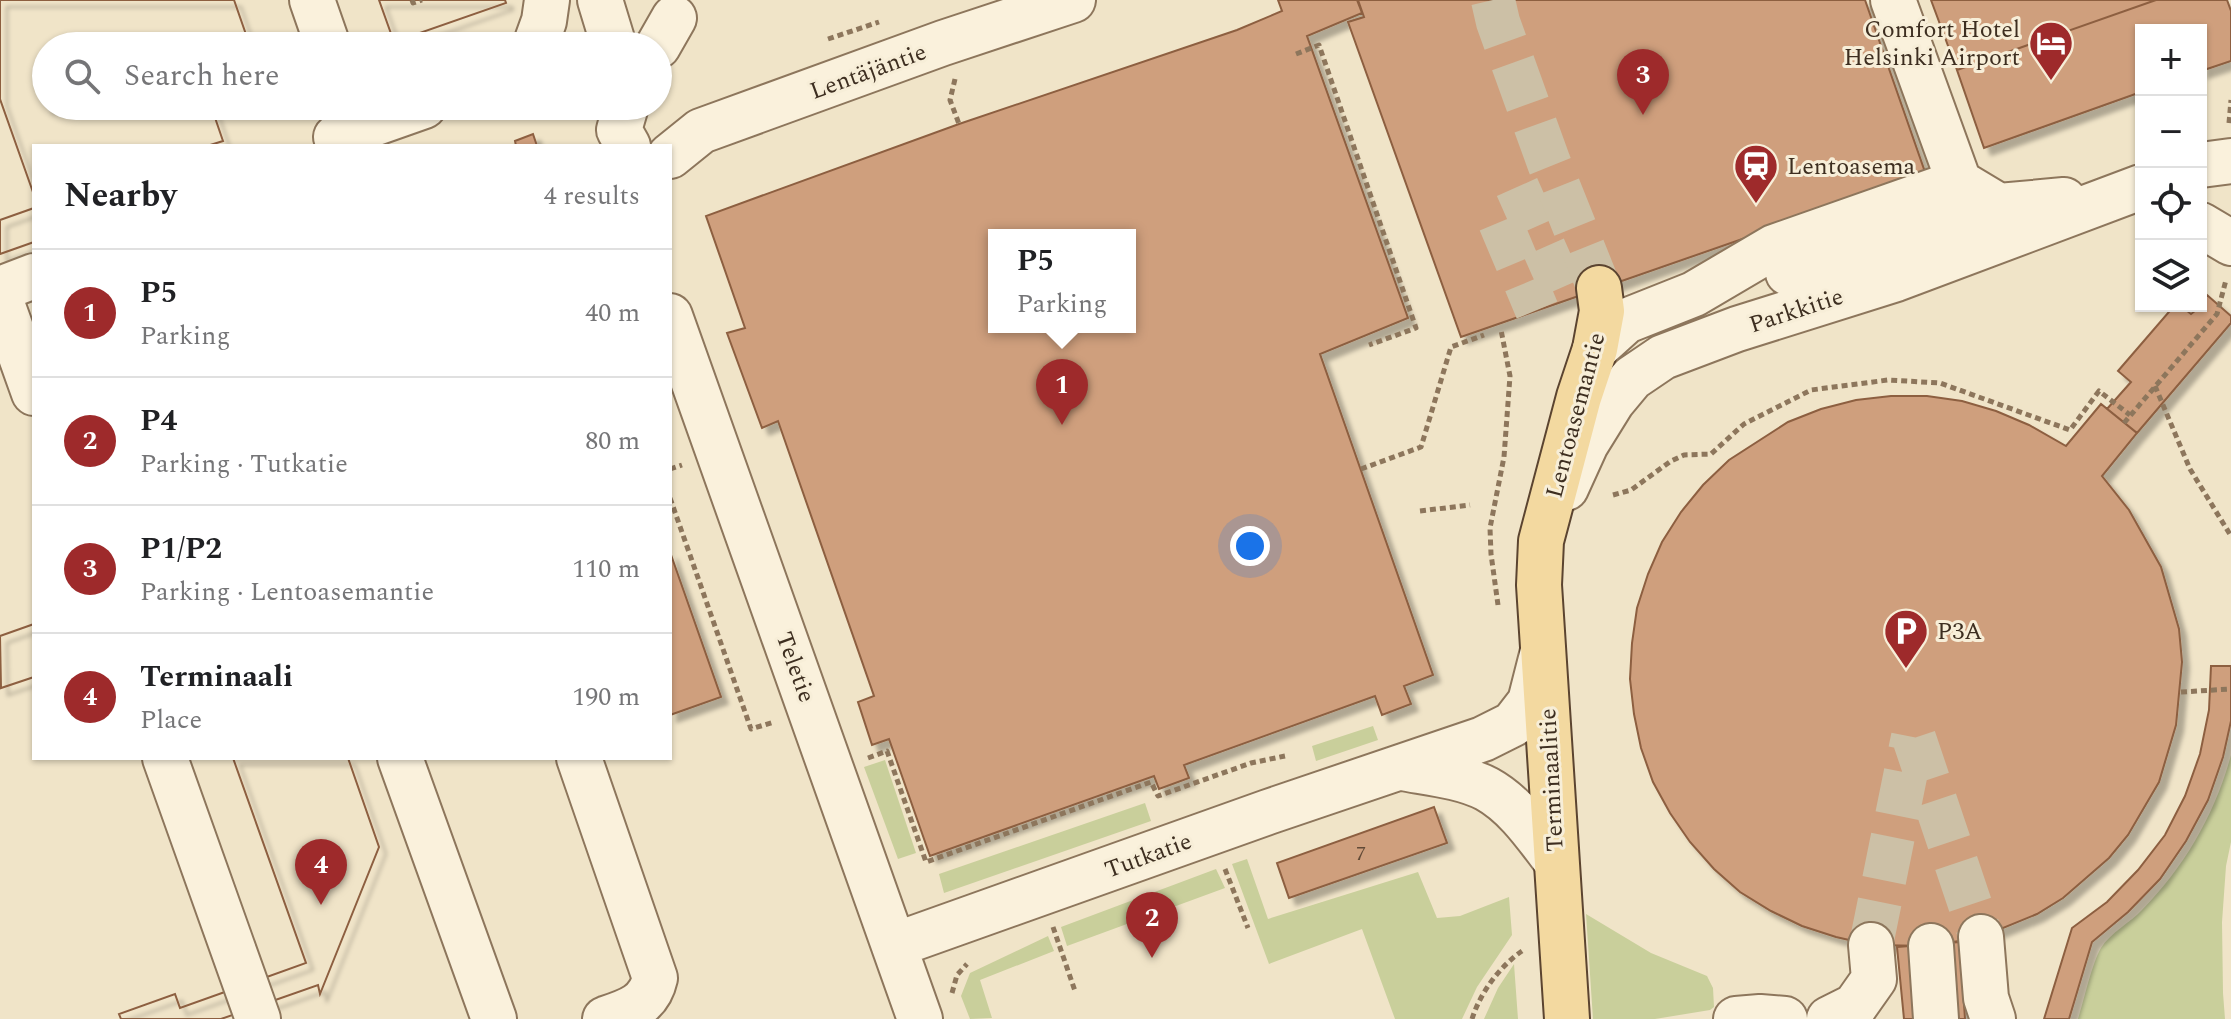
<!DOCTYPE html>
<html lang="en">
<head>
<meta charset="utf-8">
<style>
	body { margin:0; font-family:Spectral,serif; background:#f2f2f2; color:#202124 }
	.controls { position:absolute; right:24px; top:24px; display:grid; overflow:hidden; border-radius:0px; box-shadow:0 2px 6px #0004 }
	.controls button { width:72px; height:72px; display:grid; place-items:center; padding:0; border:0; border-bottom:2px solid #e0e0e0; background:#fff; color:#202124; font:40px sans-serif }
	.you { position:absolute; left:1250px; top:546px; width:28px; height:28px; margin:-20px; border:6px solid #fff; border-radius:50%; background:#1a73e8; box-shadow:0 0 0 12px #1a73e833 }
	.badge { display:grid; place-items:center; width:52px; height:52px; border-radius:50%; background:#9e2a2b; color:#fff; font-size:26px; font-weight:700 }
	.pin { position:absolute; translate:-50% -66px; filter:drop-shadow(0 2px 4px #0008) }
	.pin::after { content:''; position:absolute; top:42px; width:28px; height:24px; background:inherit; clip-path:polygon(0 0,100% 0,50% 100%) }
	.popup { position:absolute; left:988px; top:229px; width:148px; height:104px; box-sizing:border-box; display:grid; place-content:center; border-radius:0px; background:#fff; filter:drop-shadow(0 2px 6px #0005); font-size:26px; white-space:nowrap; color:#757577 }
	.popup b { font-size:30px; color:#202124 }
	.popup::after { content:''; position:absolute; left:50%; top:100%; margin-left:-16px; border:16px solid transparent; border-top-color:#fff }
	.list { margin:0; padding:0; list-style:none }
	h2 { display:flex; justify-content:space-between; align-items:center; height:104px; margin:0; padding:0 32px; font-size:34px }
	h2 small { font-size:26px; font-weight:400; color:#757577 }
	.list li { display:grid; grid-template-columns:52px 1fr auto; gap:24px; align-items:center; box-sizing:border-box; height:128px; padding:0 32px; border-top:2px solid #e0e0e0 }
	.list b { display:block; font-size:30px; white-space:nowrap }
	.list p { margin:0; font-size:26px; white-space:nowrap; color:#757577 }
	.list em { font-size:26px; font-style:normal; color:#757577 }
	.icon { flex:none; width:44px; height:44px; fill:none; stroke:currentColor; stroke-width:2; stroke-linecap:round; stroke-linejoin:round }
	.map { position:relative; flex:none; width:2231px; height:1019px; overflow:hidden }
	.search { position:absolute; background:#fff; box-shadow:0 2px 6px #0004; left:32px; top:32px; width:640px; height:88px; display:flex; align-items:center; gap:20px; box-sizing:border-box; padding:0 28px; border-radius:44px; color:#757577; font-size:30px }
	.panel { position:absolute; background:#fff; box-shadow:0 2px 6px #0004; left:32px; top:144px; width:640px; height:616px; border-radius:0px }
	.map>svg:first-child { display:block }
	.green { fill:#c9cf9b }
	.building { fill:#cf9f7d; stroke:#8d5f41; stroke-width:2; fill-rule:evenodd; filter:url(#shadow) }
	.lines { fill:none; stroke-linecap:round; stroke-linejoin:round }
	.minor-tunnel { stroke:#ccc0a6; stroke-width:44; stroke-dasharray:44 22; stroke-linecap:butt }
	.major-tunnel { stroke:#ccc0a6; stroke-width:44; stroke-dasharray:44 22; stroke-linecap:butt }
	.minor-casing { stroke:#8d765c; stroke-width:48 }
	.major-casing { stroke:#5b4430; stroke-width:48 }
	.path { stroke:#8d765c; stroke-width:5; stroke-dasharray:6 4; stroke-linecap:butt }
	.minor { stroke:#faf1dc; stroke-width:44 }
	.major { stroke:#f3d9a0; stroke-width:44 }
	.path-bridge { stroke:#8d765c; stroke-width:5; stroke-dasharray:6 4; stroke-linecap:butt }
	.labels { text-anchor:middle; stroke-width:6; stroke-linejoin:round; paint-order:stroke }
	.number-label { font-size:20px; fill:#624a37 }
	.poi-label { font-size:24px; fill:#3d2e20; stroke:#f7eed8; text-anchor:start }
	.street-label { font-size:24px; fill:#3d2e20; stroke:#f7eed8 }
</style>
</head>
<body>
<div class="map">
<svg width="2231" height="1019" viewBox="0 0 2231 1019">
	<defs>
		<filter id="shadow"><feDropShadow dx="7" dy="7" stdDeviation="2" flood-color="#0004"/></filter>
	</defs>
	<rect width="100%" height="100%" fill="#f0e4c8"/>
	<!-- green -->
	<path class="green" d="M1373,726L1378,740L1316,761L1312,746Z
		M2231,755V842L2226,866L2222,922L2223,993L2225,1019H2078C2084,1000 2092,963 2101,948C2110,933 2131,922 2142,910C2185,866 2215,814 2231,755Z
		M885,760L916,853L898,859L864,767Z
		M1145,803L1151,821L944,893L939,874Z
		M1247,859L1268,919L1418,872L1437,918L1460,916L1509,897L1512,935L1477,987L1462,1019H1395L1362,929L1269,964L1232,864Z
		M1216,869L1225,888L1067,946L1061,927Z
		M1586,914L1651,953L1707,976L1713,988L1714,1007L1710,1010L1655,1019H1593Z
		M1048,936L1054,951L980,980L992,1018L970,1019L961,996L970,973Z
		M1514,964L1518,1019H1484L1498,988Z"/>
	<!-- building -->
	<path class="building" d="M0,0H234L250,46H46V106H211L223,141L207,146H34V195L0,99Z
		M0,0H234L250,46H46V106H211L223,141L207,146H34V195L0,99Z
		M379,0H505L506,3L394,42Z
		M379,0H505L506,3L394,42Z
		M1278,0H1357L1362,13L1307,36L1408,318L1320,354L1433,675L1404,686L1411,704L1382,715L1375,696L1184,765L1189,778L1159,789L1154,776L930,856L889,739L872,745L858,702L874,696L778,421L762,428L727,333L745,328L706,216L959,124L1237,30L1282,11ZM994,235H1130V327H994Z
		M1358,0H1865L1926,175L1461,337L1348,22L1364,17Z
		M1931,0H2156L1957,70Z
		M2156,0H2227L2231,11V61L2201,71V30H2141V92L1984,148L1957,70Z
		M533,134L537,146H516L515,141Z
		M34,208V242L0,254V220Z
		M34,208V242L0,254V220Z
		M2207,295L2231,316V323L2137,433L2107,409L2131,382L2118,371L2174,306H2181L2191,314L2201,306Z
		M1891,396H1927L1962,401L1996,411L2029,425L2066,446L2101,404L2137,433L2102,476L2129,510L2161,567L2179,629L2182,662L2176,725L2159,782L2128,835L2109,858L2063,898L2037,914L1981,937L1931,946L1871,945L1836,937L1802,926L1771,911L1740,892L1714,869L1690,842L1670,813L1653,782L1641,748L1634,714L1630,679L1632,643L1637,608L1648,574L1662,542L1681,512L1703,485L1729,460L1788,422L1821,409L1856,400Z
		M670,552L721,697L670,715Z
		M34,624V677L1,688L0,636Z
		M34,624V677L1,688L0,636Z
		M2211,666H2231V721L2223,757L2208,800L2186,841L2160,879L2128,912L2092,942L2069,1019H2044L2072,928L2107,902L2138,870L2165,835L2185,796L2200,754L2209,710Z
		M233,758H348L379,847L320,994L318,985L221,1019H121L119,1014L175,994L180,1008L306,963Z
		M233,758H348L379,847L320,994L318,985L221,1019H121L119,1014L175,994L180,1008L306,963Z
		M1434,807L1447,843L1289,898L1277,863Z
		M1960,942L1965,1019H1904L1897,947Z"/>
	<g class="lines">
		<!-- minor-tunnel -->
		<path class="minor-tunnel" d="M1517,187L1567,300
			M1500,222L1537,310
			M1914,738L1981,937
			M1871,945L1913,737"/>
		<!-- major-tunnel -->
		<path class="major-tunnel" d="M1493,0L1498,22L1549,163L1599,288"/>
		<!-- minor casing -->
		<g class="minor-casing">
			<path id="minor" d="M312,0L328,46
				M600,0L614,46
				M1893,0L1959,182L1999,206L2064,200
				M535,46L544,21L547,0
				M658,46L674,18
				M626,106L619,130L628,146
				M336,137L424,106
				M670,156L701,131L943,43L1073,0
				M2201,165L2231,161
				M2201,225L2231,243
				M1788,273L1999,206
				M0,289L34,276
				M0,298L34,393
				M670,316L920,1019
				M1595,349L1626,321L1694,294L1774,247L1959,182
				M1566,488L1586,444L1612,402L1632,378L1663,357L1737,329L1896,279L2141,187
				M165,758L258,1019
				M400,758L494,1019
				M579,758L655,978C649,1005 629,1011 605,1019
				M1402,768C1429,773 1462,776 1487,789C1516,805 1536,835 1556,861
				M1981,937L1986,998L1993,1019
				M895,945L1268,812L1483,739L1513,724L1530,702L1543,651
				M1931,946L1936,1019
				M1736,1019L1760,1017L1785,1019
				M1829,1019L1855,1006L1874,979L1871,945"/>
		</g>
		<!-- major casing -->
		<g class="major-casing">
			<path id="major" d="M1567,1019L1539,585L1541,541L1579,397L1595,349L1602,311L1599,288"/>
		</g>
		<!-- path -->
		<path class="path" d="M412,0L413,3L422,0
			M828,39L879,22
			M1296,54L1319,45L1416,328L1369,345
			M955,79L950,100L959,124
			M2229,123L2231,100
			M2155,386L2190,469L2231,536
			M2124,423L2217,314L2226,280
			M670,469L682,465
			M1613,495L1631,490L1671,461L1684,455L1711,454L1744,424L1811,390L1888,380L1940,383L2070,430L2099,391L2130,415
			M670,498L751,729L774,722
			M1420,511L1470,505
			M1498,605L1491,554L1490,528L1504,457L1510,376L1501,330
			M2181,692L2231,689
			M868,758L887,751L926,862L1151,782L1158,796L1251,763L1285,756
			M1225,869L1248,928
			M1053,927L1075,991
			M952,993L957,975L967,964
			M1472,1019C1480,993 1500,966 1522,951"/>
		<!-- minor -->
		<use href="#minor" class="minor"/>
		<!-- major -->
		<use href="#major" class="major"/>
		<!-- path-bridge -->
		<path class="path-bridge" d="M1361,469L1421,447L1451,347L1484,335"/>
	</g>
	<!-- icons -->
	<defs>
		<g id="hotel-pin" transform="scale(2.3)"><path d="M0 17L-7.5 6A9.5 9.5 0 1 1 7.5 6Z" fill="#9e2a2b" stroke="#f7eed8"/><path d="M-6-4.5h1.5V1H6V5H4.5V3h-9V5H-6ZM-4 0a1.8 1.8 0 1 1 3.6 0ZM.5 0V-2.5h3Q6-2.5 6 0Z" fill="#fff"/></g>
		<g id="station-pin" transform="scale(2.3)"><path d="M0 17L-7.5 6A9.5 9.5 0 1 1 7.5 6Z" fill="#9e2a2b" stroke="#f7eed8"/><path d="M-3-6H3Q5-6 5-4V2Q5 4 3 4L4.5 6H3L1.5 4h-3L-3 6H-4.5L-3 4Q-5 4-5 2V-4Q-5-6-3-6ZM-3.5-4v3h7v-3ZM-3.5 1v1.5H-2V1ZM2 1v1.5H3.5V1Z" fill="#fff"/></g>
		<g id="parking-pin" transform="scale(2.3)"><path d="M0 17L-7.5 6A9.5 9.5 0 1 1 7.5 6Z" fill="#9e2a2b" stroke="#f7eed8"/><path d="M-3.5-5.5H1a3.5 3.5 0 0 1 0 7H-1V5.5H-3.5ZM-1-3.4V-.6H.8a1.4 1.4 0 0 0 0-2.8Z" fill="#fff"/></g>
	</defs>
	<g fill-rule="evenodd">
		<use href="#hotel-pin" x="2051" y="43"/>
		<use href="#station-pin" x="1756" y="166"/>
		<use href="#parking-pin" x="1906" y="631"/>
	</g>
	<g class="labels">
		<!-- number labels -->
		<g class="number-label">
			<text x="1361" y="860">7</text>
		</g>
		<!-- poi labels -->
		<g class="poi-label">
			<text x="2020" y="37" text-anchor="end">Comfort Hotel<tspan x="2020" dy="28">Helsinki Airport</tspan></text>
			<text x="1787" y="174">Lentoasema</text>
			<text x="1937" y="639">P3A</text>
		</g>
		<!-- street labels -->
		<g class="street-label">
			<text transform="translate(868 71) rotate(-20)" y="8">Lentäjäntie</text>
			<text transform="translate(1796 310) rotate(-18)" y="8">Parkkitie</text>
			<text transform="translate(1575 415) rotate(-75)" y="8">Lentoasemantie</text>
			<text transform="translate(796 667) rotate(70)" y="8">Teletie</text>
			<text transform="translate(1551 780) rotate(-93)" y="8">Terminaalitie</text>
			<text transform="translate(1148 855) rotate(-20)" y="8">Tutkatie</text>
		</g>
	</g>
</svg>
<div class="controls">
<button>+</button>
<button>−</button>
<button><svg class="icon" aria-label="locate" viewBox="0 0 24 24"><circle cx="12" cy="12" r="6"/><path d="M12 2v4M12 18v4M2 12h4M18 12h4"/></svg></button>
<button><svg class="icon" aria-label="layers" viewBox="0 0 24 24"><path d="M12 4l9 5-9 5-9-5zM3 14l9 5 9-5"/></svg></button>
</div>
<div class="you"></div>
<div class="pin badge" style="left:1062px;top:425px">1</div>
<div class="popup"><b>P5</b>Parking</div>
<div class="pin badge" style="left:1152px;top:958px">2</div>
<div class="pin badge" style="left:1643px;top:115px">3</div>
<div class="pin badge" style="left:321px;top:905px">4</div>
<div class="search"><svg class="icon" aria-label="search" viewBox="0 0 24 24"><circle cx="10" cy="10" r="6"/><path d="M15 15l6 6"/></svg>Search here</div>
<section class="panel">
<h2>Nearby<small>4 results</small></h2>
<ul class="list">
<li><span class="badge">1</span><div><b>P5</b><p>Parking</p></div><em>40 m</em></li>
<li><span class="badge">2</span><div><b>P4</b><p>Parking · Tutkatie</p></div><em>80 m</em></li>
<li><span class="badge">3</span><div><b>P1/P2</b><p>Parking · Lentoasemantie</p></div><em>110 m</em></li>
<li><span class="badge">4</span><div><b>Terminaali</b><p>Place</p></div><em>190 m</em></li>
</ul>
</section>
</div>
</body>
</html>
